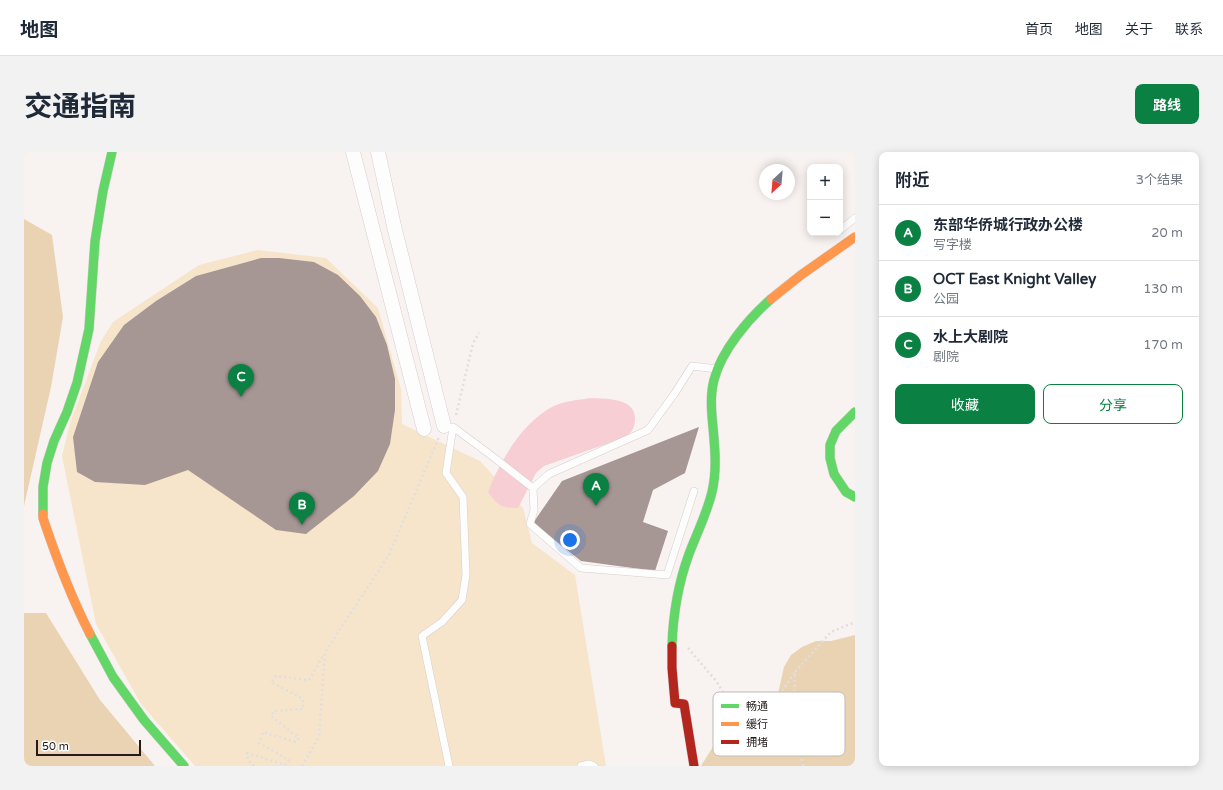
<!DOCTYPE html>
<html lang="zh">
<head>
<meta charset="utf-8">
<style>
	body { margin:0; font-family:"Varela Round","Noto Sans SC",sans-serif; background:#f2f2f3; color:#1f2937 }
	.controls { position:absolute; right:12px; top:12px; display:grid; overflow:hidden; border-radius:8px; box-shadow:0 2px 10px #0003 }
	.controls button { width:36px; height:36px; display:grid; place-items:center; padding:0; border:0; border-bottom:1px solid #e0e1e3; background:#fff; color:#1f2937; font:20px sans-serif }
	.compass { position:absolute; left:735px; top:12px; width:36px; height:36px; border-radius:50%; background:#fff; box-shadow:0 2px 10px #0003; rotate:206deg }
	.scale { position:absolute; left:12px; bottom:10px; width:105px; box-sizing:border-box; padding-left:4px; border:2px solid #221b19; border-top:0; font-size:11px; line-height:14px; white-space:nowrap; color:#221b19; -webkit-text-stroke:3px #fff; paint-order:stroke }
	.you { position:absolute; left:546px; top:388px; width:14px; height:14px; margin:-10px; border:3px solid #fff; border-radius:50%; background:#1a73e8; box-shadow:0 0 0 6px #1a73e833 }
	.badge { display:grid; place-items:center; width:26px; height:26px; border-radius:50%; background:#0b8043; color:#fff; font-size:13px; font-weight:700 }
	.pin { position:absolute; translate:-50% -33px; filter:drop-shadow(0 1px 2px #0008) }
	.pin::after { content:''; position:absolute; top:21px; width:14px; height:12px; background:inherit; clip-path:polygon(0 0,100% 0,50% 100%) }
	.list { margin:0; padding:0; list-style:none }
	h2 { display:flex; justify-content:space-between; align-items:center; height:52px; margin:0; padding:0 16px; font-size:17px }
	h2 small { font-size:13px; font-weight:400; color:#747a83 }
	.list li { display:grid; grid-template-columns:26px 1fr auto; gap:12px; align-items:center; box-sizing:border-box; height:56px; padding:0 16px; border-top:1px solid #e0e1e3 }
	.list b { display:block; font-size:15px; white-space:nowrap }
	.list p { margin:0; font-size:13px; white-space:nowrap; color:#747a83 }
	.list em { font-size:13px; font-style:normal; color:#747a83 }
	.actions { display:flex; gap:8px; padding:12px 16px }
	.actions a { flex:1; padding:9px 0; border:1px solid #0b8043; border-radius:8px; text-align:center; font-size:14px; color:#0b8043 }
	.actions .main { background:#0b8043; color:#fff }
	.map { position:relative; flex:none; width:831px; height:614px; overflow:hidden; border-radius:8px }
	header { display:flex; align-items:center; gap:24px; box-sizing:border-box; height:56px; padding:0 20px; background:#fff; border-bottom:1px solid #e0e1e3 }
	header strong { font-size:19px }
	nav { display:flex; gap:22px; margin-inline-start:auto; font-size:14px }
	.intro { display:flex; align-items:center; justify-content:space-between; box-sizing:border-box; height:96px; padding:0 24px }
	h1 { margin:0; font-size:28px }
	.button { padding:10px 18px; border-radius:8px; background:#0b8043; color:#fff; font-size:14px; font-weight:700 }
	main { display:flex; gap:24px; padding:0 24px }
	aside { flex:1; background:#fff; border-radius:8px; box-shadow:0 2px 10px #0003 }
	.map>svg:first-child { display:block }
	.green { fill:#f7e5cb }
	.forest { fill:#ead3b2 }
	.water { fill:#f8ced5 }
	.building { fill:#a69795 }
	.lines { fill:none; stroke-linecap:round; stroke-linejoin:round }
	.lane-casing { stroke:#d5cfcd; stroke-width:8 }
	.street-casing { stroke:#d5cfcd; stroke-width:15 }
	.fast-casing { stroke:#d5cfcd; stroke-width:10 }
	.slow-casing { stroke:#d5cfcd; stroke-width:10 }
	.jam-casing { stroke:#d5cfcd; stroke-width:10 }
	.path { stroke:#e0dede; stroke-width:2.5; stroke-dasharray:2 3; stroke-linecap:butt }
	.lane { stroke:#fefdfd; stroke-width:7 }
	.street { stroke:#fefdfd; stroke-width:14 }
	.fast { stroke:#63d668; stroke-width:9 }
	.slow { stroke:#ff974d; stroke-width:9 }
	.jam { stroke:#b3261e; stroke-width:9 }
	.key { fill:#fff; stroke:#bdbbba; stroke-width:1 }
	.key-label { font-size:11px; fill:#221b19 }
</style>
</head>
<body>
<header>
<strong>地图</strong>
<nav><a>首页</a><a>地图</a><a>关于</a><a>联系</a></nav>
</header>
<div class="intro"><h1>交通指南</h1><a class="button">路线</a></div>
<main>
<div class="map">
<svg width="831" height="614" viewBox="0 0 831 614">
	<rect width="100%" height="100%" fill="#f8f2f0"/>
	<!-- green -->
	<path class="green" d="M234,98L302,106L354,156L377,237L378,272L456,309L499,356L508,391L551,423L582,614H171L117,552L72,472L38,304L46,271L77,189L89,170L175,113Z"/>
	<!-- forest -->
	<path class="forest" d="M0,67L28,83L39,165L27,235L0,354Z
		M0,461H22L76,548L131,614H0Z
		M831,483V614H677L695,585L711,595H723L734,590L743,580L749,564L760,515L767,503L778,495L792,489H807Z"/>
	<!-- water -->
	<path class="water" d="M566,246C580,247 612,245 611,267C611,275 608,280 602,285L520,314L512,321L494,356C477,356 474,354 464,340C475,310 500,268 530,254C541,249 554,248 566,246Z"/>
	<!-- building -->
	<path class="building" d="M237,106H255L290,110L314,123L336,144L352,165L363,193L371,227V258L366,292L354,319L330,344L282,382L252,378L164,318L121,333L71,330L53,320L49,285L74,210L100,173L132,149L172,124Z
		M675,275L661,321L629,338L619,370L644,379L631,419L557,409L509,371L538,329Z"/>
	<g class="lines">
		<!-- lane casing -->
		<g class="lane-casing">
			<path id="lane" d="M816,78L831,66
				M670,339L643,423L557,416L506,372L510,358L509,336L525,322L624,278L651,241L668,214L693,217
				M425,614L398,484L418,470L438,448L442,423L439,345L422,321L429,275L468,304L509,336
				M557,614L565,612L570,614"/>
		</g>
		<!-- street casing -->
		<g class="street-casing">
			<path id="street" d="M329,0L400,277
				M354,0L370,74L420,274"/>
		</g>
		<!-- fast casing -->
		<g class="fast-casing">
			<path id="fast" d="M831,260L812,279L806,293V306L810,322L822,340L831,345
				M19,362V335L23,311L30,289L43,260L53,231L65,177L71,89L79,39L88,0
				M66,482L89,525L120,568L160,614
				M648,494C649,463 654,432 665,402C673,381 683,361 688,340C694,315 690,289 688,264C687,252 687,239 690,228C697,199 725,166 747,147"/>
		</g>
		<!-- slow casing -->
		<g class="slow-casing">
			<path id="slow" d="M747,147L777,123L831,85
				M19,362V366C32,405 47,445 66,482"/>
		</g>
		<!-- jam casing -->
		<g class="jam-casing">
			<path id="jam" d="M648,494V516L651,551L660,552L670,614"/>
		</g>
		<!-- path -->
		<path class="path" d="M432,263L449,191L455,181
			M664,496L693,530L726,588L771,520
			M230,614L224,608L223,601L261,613L265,608L235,591L239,580L271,590L275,586L247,564L250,559L279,557V547L247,530L252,524L285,528L300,502
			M278,614L295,585L301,500L365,403L415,285
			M779,614L770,566L771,520L807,480L831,470"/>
		<!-- lane -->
		<use href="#lane" class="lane"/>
		<!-- street -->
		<use href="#street" class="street"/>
		<!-- fast -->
		<use href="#fast" class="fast"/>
		<!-- slow -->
		<use href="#slow" class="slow"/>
		<!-- jam -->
		<use href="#jam" class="jam"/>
	</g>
	<!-- legend -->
	<rect x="689" y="540" width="132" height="64" rx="6" class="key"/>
	<rect x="697" y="552" width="18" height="4" fill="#63d668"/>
	<rect x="697" y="570" width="18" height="4" fill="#ff974d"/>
	<rect x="697" y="588" width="18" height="4" fill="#b3261e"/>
	<g class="key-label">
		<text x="722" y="558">畅通</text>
		<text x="722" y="576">缓行</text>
		<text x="722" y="594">拥堵</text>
	</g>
</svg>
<div class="controls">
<button>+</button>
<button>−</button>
</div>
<svg class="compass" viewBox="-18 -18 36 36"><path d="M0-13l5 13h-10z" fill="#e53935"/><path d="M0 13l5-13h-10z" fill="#747a83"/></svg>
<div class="scale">50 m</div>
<div class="you"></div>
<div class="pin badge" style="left:572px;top:354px">A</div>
<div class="pin badge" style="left:278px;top:373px">B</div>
<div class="pin badge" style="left:217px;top:245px">C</div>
</div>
<aside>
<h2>附近<small>3个结果</small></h2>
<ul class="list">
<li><span class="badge">A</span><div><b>东部华侨城行政办公楼</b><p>写字楼</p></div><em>20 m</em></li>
<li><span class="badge">B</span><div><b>OCT East Knight Valley</b><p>公园</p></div><em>130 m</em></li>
<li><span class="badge">C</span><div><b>水上大剧院</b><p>剧院</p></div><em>170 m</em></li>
</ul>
<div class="actions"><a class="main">收藏</a><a>分享</a></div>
</aside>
</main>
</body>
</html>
